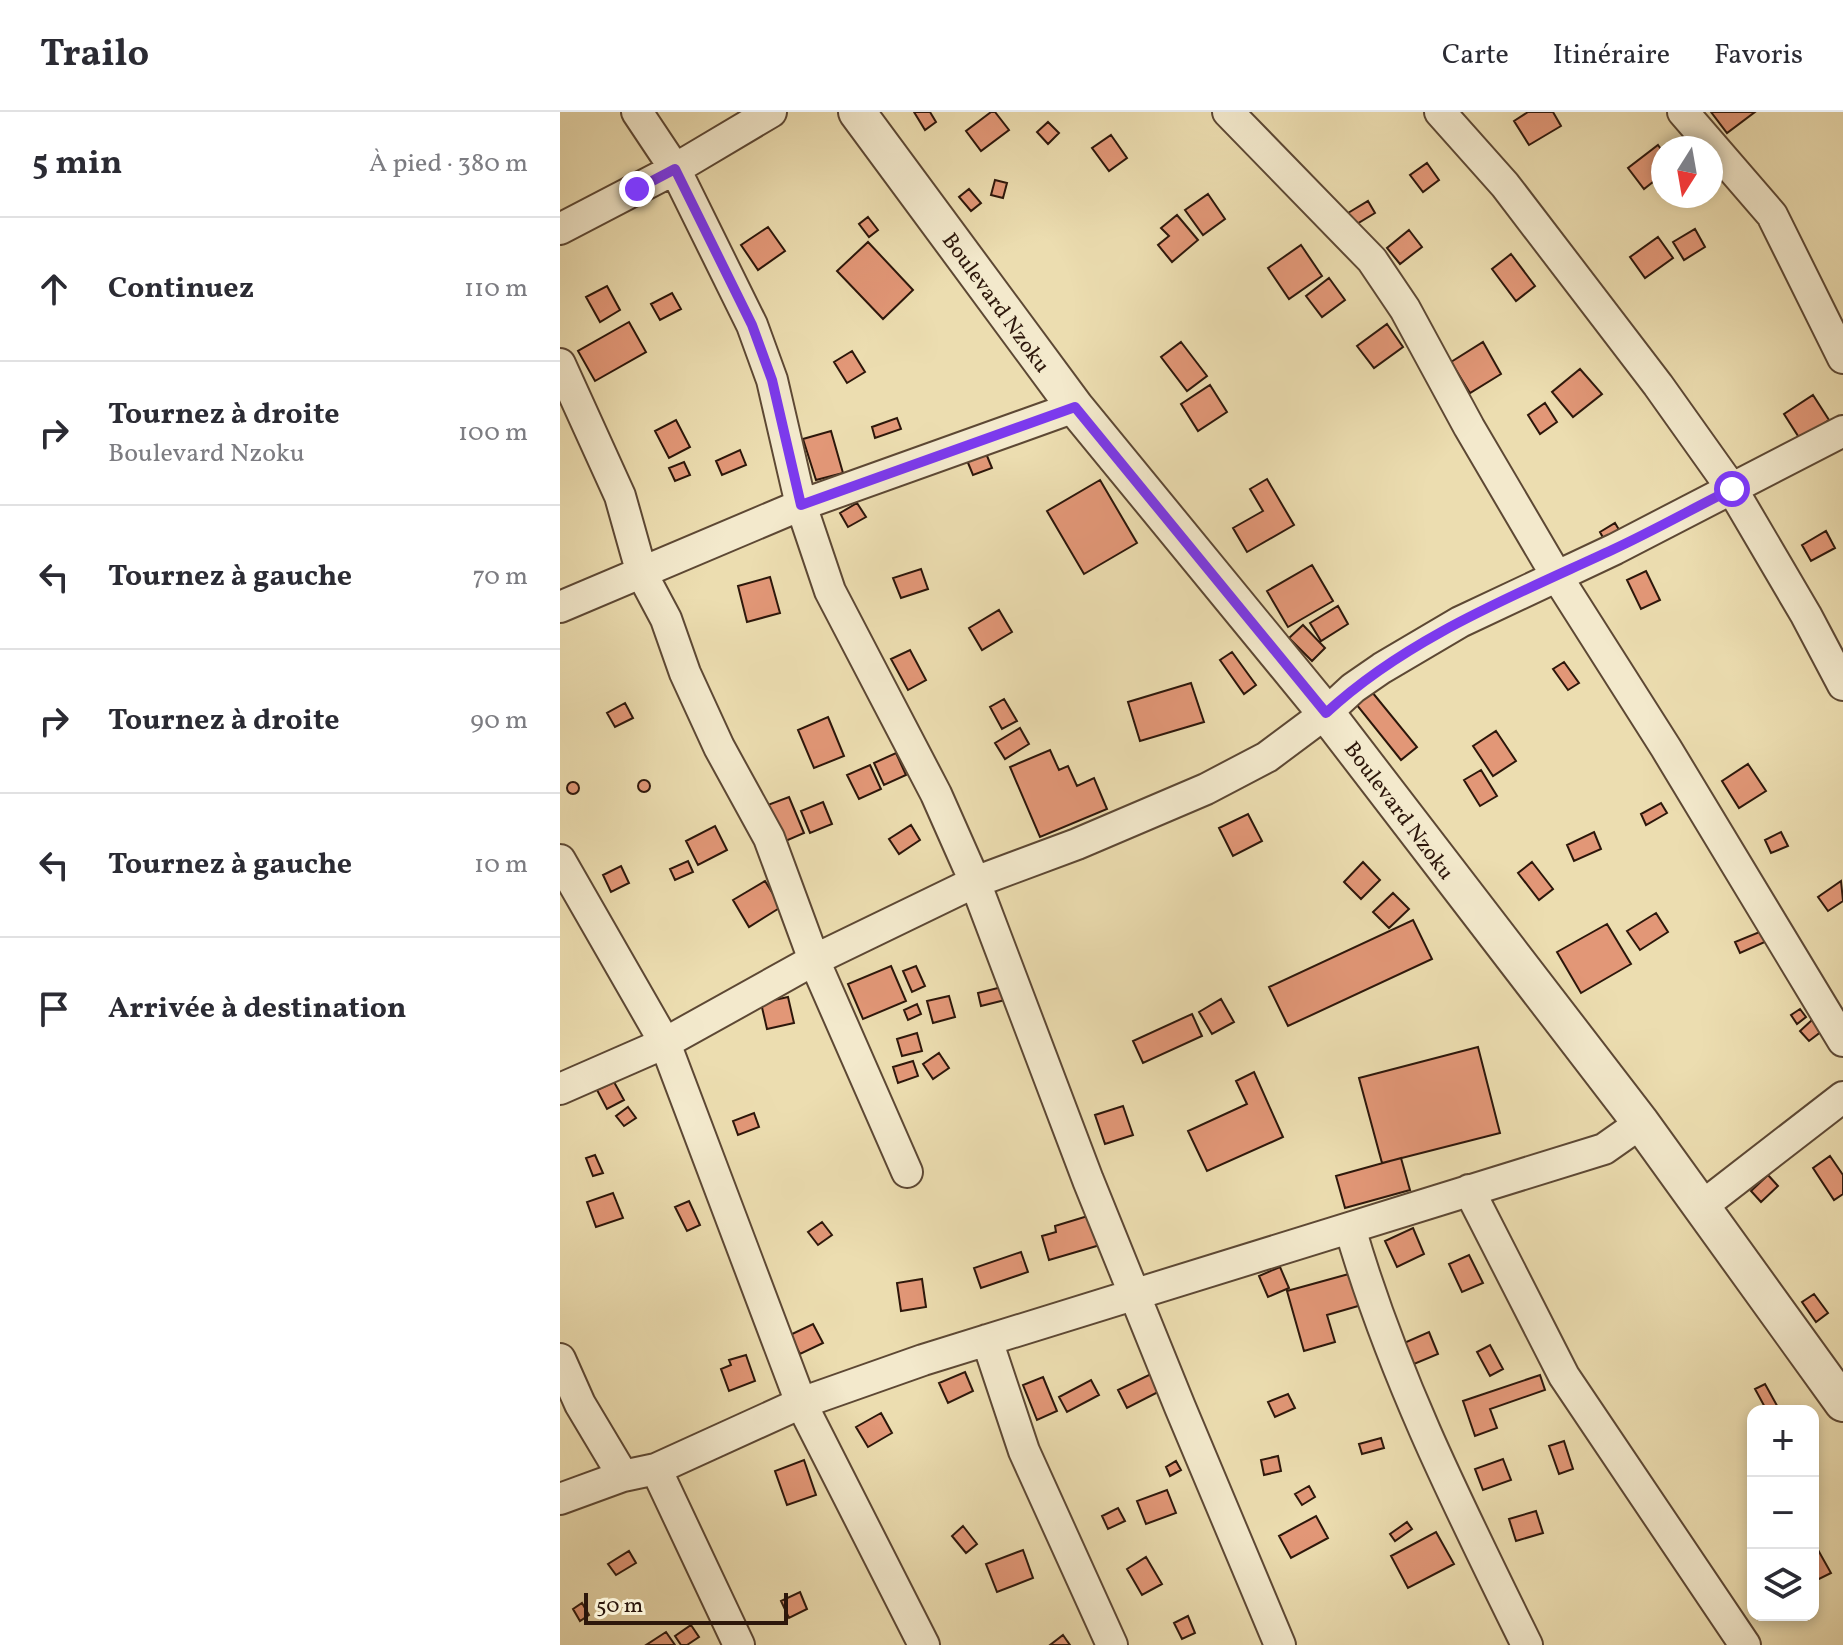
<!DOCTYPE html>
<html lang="fr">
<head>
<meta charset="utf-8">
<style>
	body { margin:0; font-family:Vollkorn,serif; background:#f2f2f3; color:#2b2b33 }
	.controls { position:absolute; right:24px; bottom:24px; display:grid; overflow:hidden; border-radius:16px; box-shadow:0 4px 12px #0003 }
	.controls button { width:72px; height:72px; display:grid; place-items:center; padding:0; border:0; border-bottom:2px solid #e1e1e2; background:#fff; color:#2b2b33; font:40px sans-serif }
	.compass { position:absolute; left:1091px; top:24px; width:72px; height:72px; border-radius:50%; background:#fff; box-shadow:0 4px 12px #0003; rotate:191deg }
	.scale { position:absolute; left:24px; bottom:20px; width:204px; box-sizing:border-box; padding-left:8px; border:4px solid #2d170b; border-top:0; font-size:22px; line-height:28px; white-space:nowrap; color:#2d170b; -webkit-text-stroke:6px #f3e9cc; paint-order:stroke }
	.stop { position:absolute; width:24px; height:24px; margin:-18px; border:6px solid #7c3aed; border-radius:50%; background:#fff }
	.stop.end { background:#7c3aed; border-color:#fff; box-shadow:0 2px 8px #0008 }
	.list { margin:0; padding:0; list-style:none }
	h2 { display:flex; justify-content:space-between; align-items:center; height:104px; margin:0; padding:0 32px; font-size:34px }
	h2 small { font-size:26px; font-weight:400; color:#7c7c81 }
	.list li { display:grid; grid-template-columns:52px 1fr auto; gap:24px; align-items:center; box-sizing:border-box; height:144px; padding:0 32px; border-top:2px solid #e1e1e2 }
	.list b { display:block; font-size:30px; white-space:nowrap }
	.list p { margin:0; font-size:26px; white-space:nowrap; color:#7c7c81 }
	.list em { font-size:26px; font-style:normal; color:#7c7c81 }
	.icon { flex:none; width:44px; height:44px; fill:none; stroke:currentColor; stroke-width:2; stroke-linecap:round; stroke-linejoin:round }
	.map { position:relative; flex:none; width:1283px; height:1533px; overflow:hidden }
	header { display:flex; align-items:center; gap:48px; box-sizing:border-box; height:112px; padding:0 40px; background:#fff; border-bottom:2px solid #e1e1e2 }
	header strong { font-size:38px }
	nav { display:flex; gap:44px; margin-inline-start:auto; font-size:28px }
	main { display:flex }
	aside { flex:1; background:#fff }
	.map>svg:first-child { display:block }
	.building { fill:#e29777; stroke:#2d170b; stroke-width:2 }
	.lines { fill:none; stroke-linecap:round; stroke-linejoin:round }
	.minor-casing { stroke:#5d4834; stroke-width:34 }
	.tertiary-casing { stroke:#5d4834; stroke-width:40 }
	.minor { stroke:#f3e9cc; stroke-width:30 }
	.tertiary { stroke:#f3e9cc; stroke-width:36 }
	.route { stroke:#7c3aed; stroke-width:10 }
	.labels { text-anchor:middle; stroke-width:6; stroke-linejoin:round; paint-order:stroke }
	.street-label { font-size:22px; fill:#2d170b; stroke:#f3e9cc }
</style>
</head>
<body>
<header>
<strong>Trailo</strong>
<nav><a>Carte</a><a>Itinéraire</a><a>Favoris</a></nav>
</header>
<main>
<aside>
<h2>5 min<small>À pied · 380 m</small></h2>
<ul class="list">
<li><svg class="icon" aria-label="ahead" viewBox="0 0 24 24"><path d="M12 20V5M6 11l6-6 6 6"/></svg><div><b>Continuez</b></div><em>110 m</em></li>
<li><svg class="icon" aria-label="right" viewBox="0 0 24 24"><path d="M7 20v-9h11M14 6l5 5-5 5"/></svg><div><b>Tournez à droite</b><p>Boulevard Nzoku</p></div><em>100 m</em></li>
<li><svg class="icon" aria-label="left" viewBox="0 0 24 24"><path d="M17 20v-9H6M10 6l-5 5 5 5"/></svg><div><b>Tournez à gauche</b></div><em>70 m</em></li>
<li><svg class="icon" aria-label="right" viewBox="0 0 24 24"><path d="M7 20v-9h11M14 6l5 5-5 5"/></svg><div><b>Tournez à droite</b></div><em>90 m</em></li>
<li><svg class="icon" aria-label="left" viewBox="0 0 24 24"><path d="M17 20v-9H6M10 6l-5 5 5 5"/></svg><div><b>Tournez à gauche</b></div><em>10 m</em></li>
<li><svg class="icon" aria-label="arrive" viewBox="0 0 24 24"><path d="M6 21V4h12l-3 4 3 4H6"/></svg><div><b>Arrivée à destination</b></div></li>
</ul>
</aside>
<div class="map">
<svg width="1283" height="1533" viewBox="0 0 1283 1533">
	<rect width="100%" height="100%" fill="#ecddb0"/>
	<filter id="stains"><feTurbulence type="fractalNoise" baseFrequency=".0025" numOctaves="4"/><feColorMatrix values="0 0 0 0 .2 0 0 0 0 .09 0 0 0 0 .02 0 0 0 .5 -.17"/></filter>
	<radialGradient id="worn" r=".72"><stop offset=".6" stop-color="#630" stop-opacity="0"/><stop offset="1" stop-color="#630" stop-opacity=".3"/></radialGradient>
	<!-- building -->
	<path class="building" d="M354,0H370L376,10L365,18Z
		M431,0H435L449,18L421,39L406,19Z
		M968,0H993L1001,14L969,33L954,9Z
		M1151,0H1195L1167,21Z
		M488,10L499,21L488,32L477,20Z
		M551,23L567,46L549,59L532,36Z
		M1098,33L1103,40V62L1084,77L1068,56Z
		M867,51L879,68L863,80L850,63Z
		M435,68L447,71L443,86L431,83Z
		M409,77L421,91L411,99L399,85Z
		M648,82L665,107L643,123L625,98Z
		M808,89L815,101L795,113L788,101Z
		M617,103L638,128L612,150L598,133L609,124L601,116Z
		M308,105L318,118L309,125L299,112Z
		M208,115L225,139L198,158L181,133Z
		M1135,117L1145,135L1124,148L1113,130Z
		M849,118L862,135L840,152L827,136Z
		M1098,125L1113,146L1085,166L1070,145Z
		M308,130L353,178L323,207L277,159Z
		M741,133L762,164L729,187L708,156Z
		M951,142L975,174L956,189L932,157Z
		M769,166L785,188L762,205L746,184Z
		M47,174L60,198L40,210L26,185Z
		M112,181L121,197L100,208L91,192Z
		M69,210L86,240L35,269L18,239Z
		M827,212L843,235L814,256L797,234Z
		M621,230L647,264L627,279L601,245Z
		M923,230L941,262L910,281L891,250Z
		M292,239L305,260L287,271L274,250Z
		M1020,257L1042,282L1013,305L992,280Z
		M650,273L667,300L638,319L621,292Z
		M1253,283L1269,308L1240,327L1224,302Z
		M985,291L997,310L980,322L968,303Z
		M337,306L341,317L315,326L312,315Z
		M116,308L130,335L109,346L95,319Z
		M271,319L283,361L256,368L243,327Z
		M180,338L186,353L162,363L156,349Z
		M425,339L432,356L413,363L406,346Z
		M124,350L130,363L115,369L109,356Z
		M707,367L734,413L687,440L673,416L703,399L690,377Z
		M540,368L577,431L524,462L487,399Z
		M297,391L306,405L288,415L280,401Z
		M1055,411L1065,428L1049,437L1040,420Z
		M1266,419L1275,436L1251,449L1242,433Z
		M752,453L773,489L728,515L707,479Z
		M361,457L368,477L341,486L333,466Z
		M1086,459L1100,488L1081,497L1067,468Z
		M210,465L220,501L187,510L178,474Z
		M778,494L788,512L761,529L750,511Z
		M439,498L452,520L422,538L409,516Z
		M743,513L765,536L752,549L729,526Z
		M350,538L366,568L348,578L331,547Z
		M672,540L696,573L684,582L660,548Z
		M1004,550L1019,571L1008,578L993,557Z
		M631,571L644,610L580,629L568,590Z
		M812,580L857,635L841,648L796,592Z
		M444,587L457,609L442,617L430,595Z
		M65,591L73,606L55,615L47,601Z
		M268,605L284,644L254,656L238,618Z
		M460,616L469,632L445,647L435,631Z
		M936,619L956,649L933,664L913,634Z
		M490,638L499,658L508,654L517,674L534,666L547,697L480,725L450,655Z
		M336,641L346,663L324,673L314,651Z
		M1188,652L1206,679L1179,696L1162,669Z
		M310,653L321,677L299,687L287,663Z
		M921,658L937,684L920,694L904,668Z
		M78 674a6 6 0 1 1 12 0a6 6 0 1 1-12 0Z
		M7 676a6 6 0 1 1 12 0a6 6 0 1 1-12 0Z
		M229,685L244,721L221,731L205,694Z
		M263,690L272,712L250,721L241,699Z
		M1101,691L1107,701L1086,713L1081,702Z
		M688,702L702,729L673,744L659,716Z
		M351,713L360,728L339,742L329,727Z
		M155,714L167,738L138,753L126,729Z
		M1034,720L1041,737L1014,749L1007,733Z
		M1221,720L1228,734L1211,741L1205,728Z
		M128,749L133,760L115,768L110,757Z
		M803,750L820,768L801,787L784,770Z
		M972,750L993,777L979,788L958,761Z
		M61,754L69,771L51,780L43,763Z
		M205,769L221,795L189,815L173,788Z
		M1281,769L1283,789L1268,799L1258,785Z
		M833,781L849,797L829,816L813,800Z
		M1096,801L1108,820L1080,838L1067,819Z
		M853,808L872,847L728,914L709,875Z
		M1047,812L1071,852L1021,881L997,840Z
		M1202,819L1207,829L1180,841L1175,830Z
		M331,854L346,889L303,907L288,872Z
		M356,854L365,874L352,880L343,859Z
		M442,875L445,888L421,894L418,881Z
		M389,884L395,905L373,911L367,889Z
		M228,885L234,911L207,917L201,891Z
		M661,887L674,910L652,922L639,900Z
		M357,892L361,902L348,908L344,898Z
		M1240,897L1246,905L1237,912L1231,903Z
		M632,902L642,924L583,951L573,929Z
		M1252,908L1262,919L1249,929L1240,919Z
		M357,921L362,939L342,944L337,927Z
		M918,935L940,1021L822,1051L799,966Z
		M379,941L389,956L373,967L363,952Z
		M353,949L358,964L338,971L333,955Z
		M694,960L723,1025L647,1059L628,1019L687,992L676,969Z
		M54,970L64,988L47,997L37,978Z
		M563,994L573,1023L545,1032L535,1003Z
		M68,995L76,1006L64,1014L56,1004Z
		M194,1001L199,1015L178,1023L173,1009Z
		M35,1043L43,1061L33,1064L26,1046Z
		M1270,1044L1283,1063V1082L1274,1088L1253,1056Z
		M841,1046L850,1078L785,1096L776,1064Z
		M1208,1063L1218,1074L1201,1090L1191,1079Z
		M53,1081L63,1106L36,1115L27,1090Z
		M129,1089L140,1113L127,1119L115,1095Z
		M531,1103L540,1133L489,1148L482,1124L496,1120L495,1114Z
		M262,1110L272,1123L258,1133L248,1120Z
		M853,1116L864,1142L837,1155L825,1129Z
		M461,1140L468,1160L421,1176L414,1156Z
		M909,1143L923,1171L902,1180L889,1152Z
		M720,1155L729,1176L708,1185L699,1164Z
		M796,1160L805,1192L767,1203L775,1230L744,1239L727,1179Z
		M362,1167L366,1195L341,1199L337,1171Z
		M1254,1182L1268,1201L1256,1210L1242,1190Z
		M253,1212L263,1231L240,1242L230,1223Z
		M869,1220L878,1242L854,1252L844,1231Z
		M930,1233L943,1257L930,1264L917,1240Z
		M186,1243L195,1269L169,1279L161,1257L171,1253L169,1248Z
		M405,1260L413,1279L388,1291L379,1271Z
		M593,1261L602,1278L567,1296L558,1278Z
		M980,1263L985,1278L930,1297L937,1316L915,1324L903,1289Z
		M483,1265L497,1299L477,1308L463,1273Z
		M531,1268L539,1283L507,1300L499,1285Z
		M1205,1272L1220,1299H1207L1195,1277Z
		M728,1282L735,1296L715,1305L708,1290Z
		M321,1301L332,1321L308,1335L296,1315Z
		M821,1326L824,1336L802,1342L799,1332Z
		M1004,1329L1013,1357L999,1362L989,1334Z
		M718,1344L721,1359L704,1363L701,1348Z
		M943,1347L951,1368L923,1378L915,1357Z
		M244,1348L256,1383L227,1393L215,1359Z
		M616,1349L621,1358L610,1364L606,1355Z
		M749,1374L755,1385L742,1393L735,1382Z
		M607,1378L616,1401L586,1412L577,1389Z
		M558,1396L565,1409L548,1417L542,1404Z
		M976,1399L983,1421L956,1429L949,1407Z
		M756,1404L768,1426L731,1446L719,1424Z
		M847,1410L852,1417L835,1429L830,1422Z
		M403,1414L417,1432L406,1441L392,1424Z
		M876,1420L894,1452L848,1476L831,1444Z
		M1253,1429L1271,1461L1253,1470Z
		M463,1438L473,1466L437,1480L426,1452Z
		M69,1439L76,1451L56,1463L48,1452Z
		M586,1445L602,1472L582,1483L567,1457Z
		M240,1480L247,1497L229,1506L221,1489Z
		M22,1491L29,1503L20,1509L13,1497Z
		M628,1504L635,1521L622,1527L614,1511Z
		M131,1513L139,1525L127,1533H121L115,1524Z
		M106,1520L115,1533H86Z
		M503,1523L510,1533H490Z"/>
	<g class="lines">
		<!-- minor casing -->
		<g class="minor-casing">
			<path id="minor" d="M77,0L115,57L192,213L212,268L241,393L270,479L376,682L415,770L528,1068L620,1295L720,1533
				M668,0L812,148L845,197L909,315L996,463L1106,636L1283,929
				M880,0L945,73L1098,273L1172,377L1246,503L1283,573
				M1123,0L1212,103L1283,246
				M0,117L115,57L211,0
				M0,252L60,384L82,462L106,507L125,561L159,635L209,726L254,848L347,1060
				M0,495L241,393L515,295
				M0,748L105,931L241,1291L364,1533
				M0,977L105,931L254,848L415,770L517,732L646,677L707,645L766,601L793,576L822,556L900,510L1055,437L1283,319
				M909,1078L1004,1264L1185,1533
				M1141,1095L1283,985
				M790,1116C833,1264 899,1395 967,1533
				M427,1228L464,1339L552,1533
				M0,1247L20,1292L63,1364
				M96,1357L179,1533
				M0,1387L63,1364L96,1357L241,1291L363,1248L1044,1037L1081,1011"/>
		</g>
		<!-- tertiary casing -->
		<g class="tertiary-casing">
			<path id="tertiary" d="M297,0L515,295L766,601L1081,1011L1283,1291"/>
		</g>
		<!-- minor -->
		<use href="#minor" class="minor"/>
		<!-- tertiary -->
		<use href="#tertiary" class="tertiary"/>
	</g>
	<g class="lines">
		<!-- route -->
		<path class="route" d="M77,77L115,57L192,213L212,268L241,393L515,295L766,601C847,526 953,484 1052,438C1093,419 1132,397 1172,377"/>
	</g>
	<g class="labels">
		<!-- street labels -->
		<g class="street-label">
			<text transform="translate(437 190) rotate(54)" y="8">Boulevard Nzoku</text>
			<text transform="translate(840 698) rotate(53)" y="8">Boulevard Nzoku</text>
		</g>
	</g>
	<rect width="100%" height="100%" filter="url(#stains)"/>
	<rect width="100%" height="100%" fill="url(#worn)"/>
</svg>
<div class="controls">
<button>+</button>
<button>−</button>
<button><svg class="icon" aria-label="layers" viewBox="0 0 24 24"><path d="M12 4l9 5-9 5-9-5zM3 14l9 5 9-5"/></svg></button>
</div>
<svg class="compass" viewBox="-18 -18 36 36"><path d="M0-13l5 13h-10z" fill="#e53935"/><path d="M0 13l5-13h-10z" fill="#7c7c81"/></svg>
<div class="scale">50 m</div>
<div class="stop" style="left:1172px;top:377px"></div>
<div class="stop end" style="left:77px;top:77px"></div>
</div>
</main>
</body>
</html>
